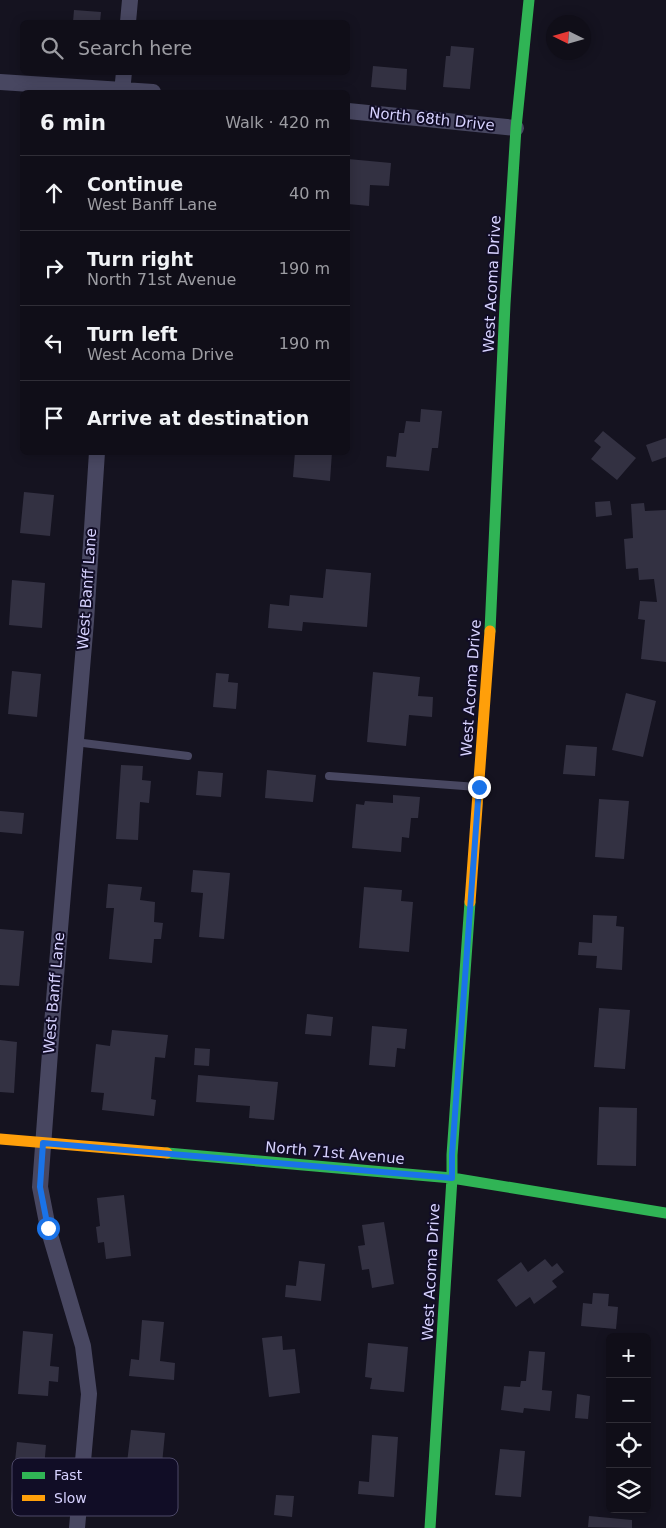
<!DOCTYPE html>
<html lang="en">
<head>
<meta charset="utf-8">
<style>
	body { margin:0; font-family:"DejaVu Sans",sans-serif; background:#191721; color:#f1f3f6 }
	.controls { position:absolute; right:15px; bottom:15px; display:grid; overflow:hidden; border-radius:8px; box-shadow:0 2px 12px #0003 }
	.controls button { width:45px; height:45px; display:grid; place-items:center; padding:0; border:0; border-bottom:1px solid #302e37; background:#100e18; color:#f1f3f6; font:25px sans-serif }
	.compass { position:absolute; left:546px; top:15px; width:45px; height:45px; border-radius:50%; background:#100e18; box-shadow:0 2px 12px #0003; rotate:275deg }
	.stop { position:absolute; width:15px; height:15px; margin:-11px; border:4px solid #1a73e8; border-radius:50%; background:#fff }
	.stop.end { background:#1a73e8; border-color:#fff; box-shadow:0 1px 5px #0008 }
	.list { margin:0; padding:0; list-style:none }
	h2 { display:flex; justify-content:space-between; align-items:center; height:65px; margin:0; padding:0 20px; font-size:21px }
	h2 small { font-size:16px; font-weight:400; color:#9c9ca2 }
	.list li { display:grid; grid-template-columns:32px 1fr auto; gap:15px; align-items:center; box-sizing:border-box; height:75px; padding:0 20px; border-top:1px solid #302e37 }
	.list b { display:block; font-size:19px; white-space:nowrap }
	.list p { margin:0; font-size:16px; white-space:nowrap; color:#9c9ca2 }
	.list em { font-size:16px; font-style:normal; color:#9c9ca2 }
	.icon { flex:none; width:28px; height:28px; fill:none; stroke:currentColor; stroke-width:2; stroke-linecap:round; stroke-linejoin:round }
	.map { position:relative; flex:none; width:666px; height:1528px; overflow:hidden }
	.search { position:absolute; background:#100e18; box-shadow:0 2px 12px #0003; left:20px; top:20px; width:330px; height:55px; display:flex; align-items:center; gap:12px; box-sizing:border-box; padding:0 18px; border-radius:8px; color:#9c9ca2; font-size:19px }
	.panel { position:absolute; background:#100e18; box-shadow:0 2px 12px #0003; left:20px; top:90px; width:330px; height:365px; border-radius:8px }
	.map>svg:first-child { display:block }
	.building { fill:#333142 }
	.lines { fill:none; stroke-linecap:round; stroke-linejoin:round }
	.lane { stroke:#484761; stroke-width:8 }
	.street { stroke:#484761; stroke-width:16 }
	.fast { stroke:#30b455; stroke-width:11 }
	.slow { stroke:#ff9f0a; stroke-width:11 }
	.route { stroke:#1a73e8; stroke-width:6 }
	.labels { text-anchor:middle; stroke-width:4; stroke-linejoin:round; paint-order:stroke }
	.street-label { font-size:15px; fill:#d7d2ff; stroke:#110d26 }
	.key { fill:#110d26; stroke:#4c4867; stroke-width:1 }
	.key-label { font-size:14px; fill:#d7d2ff }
</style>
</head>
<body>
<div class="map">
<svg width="666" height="1528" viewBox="0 0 666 1528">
	<rect width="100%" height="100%" fill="#151320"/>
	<!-- building -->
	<path class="building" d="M74,10L101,12L100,22H73Z
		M451,46L474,48L470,89L443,87L446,56H450Z
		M373,66L407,69L406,90L371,87Z
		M348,159L391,163L389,186L370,185L369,206L348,204Z
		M421,409L442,411L438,448H432L429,471L386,467L387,456L396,457L399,433H404L406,421L420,422Z
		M603,431L636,458L617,480L591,459L601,447L594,441Z
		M666,438V457L652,462L646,445Z
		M295,452H332L330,481L293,477Z
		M24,492L54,495L50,536L20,533Z
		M610,501L612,515L596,517L595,502Z
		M644,503L645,511L666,510V662L641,659L645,620L638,619L640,601L657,602L654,579L639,580L638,568L626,569L624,539L633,538L631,504Z
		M326,569L371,573L367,627L303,622L302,631L268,628L270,604L289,606L290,595L323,598Z
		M12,580L45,583L42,628L9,625Z
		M12,671L41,674L37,717L8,714Z
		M373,672L420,677L418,696L433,697L432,717L409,715L406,746L367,742Z
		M216,673L229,674L228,682L238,683L236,709L213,707Z
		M626,693L656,701L643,757L612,750Z
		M566,745L597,747L595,776L563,774Z
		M121,765L143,766L142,780L151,781L149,803L140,802L138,840L116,839Z
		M267,770L316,775L313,802L265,798Z
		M198,771L223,773L221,797L196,795Z
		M393,795L420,797L418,818H411L409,838L402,837L401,852L352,848L356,804L364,805L365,801L393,803Z
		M599,799L629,801L624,859L595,857Z
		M0,811L24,813L22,834L0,832Z
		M193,870L230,873L224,939L199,937L203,893L191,892Z
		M108,884L142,887L140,900L155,902L154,922L163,923L161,939H154L152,963L109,959L114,908H106Z
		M364,887L402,890L401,901L413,902L409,952L359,948Z
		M593,915L617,916L616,926L624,927L622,970L596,968L597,956L578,955L579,942L592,943Z
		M0,929L24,931L19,986L0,985Z
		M599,1008L630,1010L625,1069L594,1067Z
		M307,1014L333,1017L331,1036L305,1034Z
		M372,1026L407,1029L405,1049L397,1048L395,1067L369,1065Z
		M112,1030L168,1035L165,1058L155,1057L151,1099L156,1100L154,1116L102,1110L104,1093L91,1092L96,1044L110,1046Z
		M0,1040L17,1042L14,1093L0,1092Z
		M195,1048L210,1049L209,1066L194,1065Z
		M198,1075L278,1082L274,1120L249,1118L250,1106L196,1102Z
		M599,1107L637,1108L636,1166L597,1165Z
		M124,1195L131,1256L106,1259L104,1242L98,1243L96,1227L100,1226L97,1198Z
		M384,1222L394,1284L372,1288L369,1269L362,1270L358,1246L365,1245L362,1225Z
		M545,1259L552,1267L557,1263L564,1272L552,1281L557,1287L534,1304L530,1297L516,1307L497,1280L521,1262L528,1272Z
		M299,1261L325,1264L321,1301L285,1297L286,1285L296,1286Z
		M593,1293L609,1294L608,1306L618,1307L616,1329L581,1326L583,1303L592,1304Z
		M142,1320L164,1322L160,1361L175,1363L174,1380L129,1376L131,1359L139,1360Z
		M23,1331L53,1334L50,1366L59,1367L58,1382L49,1381L48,1396L18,1394Z
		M282,1336L283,1350L295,1349L300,1393L269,1397L262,1338Z
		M368,1343L408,1347L404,1392L370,1389L372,1378L365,1377Z
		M529,1351L545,1352L542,1390L552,1391L550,1411L524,1408L523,1413L501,1410L504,1386L520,1387L521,1381H526Z
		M577,1394L590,1396L588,1419L575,1418Z
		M131,1430L165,1433L162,1464H166L164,1478L151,1477L149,1490L124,1487Z
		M372,1435L398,1437L394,1497L358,1494L359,1481L369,1482Z
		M17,1442L46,1445L41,1503L11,1500Z
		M500,1449L525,1451L521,1497L495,1495Z
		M276,1495L294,1496L292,1517L274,1515Z
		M589,1516L632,1520V1528L588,1527Z"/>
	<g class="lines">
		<!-- lane -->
		<path class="lane" d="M75,742L188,756
			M329,776L477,787"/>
		<!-- street -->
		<path class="street" d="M128,22L130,0
			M0,82L153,92
			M122,92L124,72
			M348,111L516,128
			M77,1528L89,1394L83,1346L48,1228L40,1187L53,1012L86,621L97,452"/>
		<!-- fast -->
		<path class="fast" d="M490,631L505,304L516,128L529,0
			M167,1153L452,1178L666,1213
			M430,1528L452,1178V1155L470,902"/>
		<!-- slow -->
		<path class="slow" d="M470,902L490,631
			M0,1139L167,1153"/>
	</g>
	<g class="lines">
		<!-- route -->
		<path class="route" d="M48,1228L40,1187L43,1143L452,1178V1155L479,787"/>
	</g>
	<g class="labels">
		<!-- street labels -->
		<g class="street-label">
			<text transform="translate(432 119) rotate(6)" y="5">North 68th Drive</text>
			<text transform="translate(492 284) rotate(-87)" y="5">West Acoma Drive</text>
			<text transform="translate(87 589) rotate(-86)" y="5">West Banff Lane</text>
			<text transform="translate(471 688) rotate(-86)" y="5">West Acoma Drive</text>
			<text transform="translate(54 993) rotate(-85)" y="5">West Banff Lane</text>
			<text transform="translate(335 1153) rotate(5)" y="5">North 71st Avenue</text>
			<text transform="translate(431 1272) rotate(-87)" y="5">West Acoma Drive</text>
		</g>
	</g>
	<!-- legend -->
	<rect x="12" y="1458" width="166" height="58" rx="8" class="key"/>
	<rect x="22" y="1472" width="23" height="7" fill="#30b455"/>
	<rect x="22" y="1495" width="23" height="6" fill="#ff9f0a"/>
	<g class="key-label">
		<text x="54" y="1480">Fast</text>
		<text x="54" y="1503">Slow</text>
	</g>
</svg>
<div class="controls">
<button>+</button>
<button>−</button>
<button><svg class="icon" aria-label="locate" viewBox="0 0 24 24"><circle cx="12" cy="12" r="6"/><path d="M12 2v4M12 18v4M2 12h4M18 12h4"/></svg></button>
<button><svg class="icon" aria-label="layers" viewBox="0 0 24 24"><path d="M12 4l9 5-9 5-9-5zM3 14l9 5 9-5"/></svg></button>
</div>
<svg class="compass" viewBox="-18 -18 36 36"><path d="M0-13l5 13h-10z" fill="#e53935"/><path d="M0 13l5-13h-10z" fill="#9c9ca2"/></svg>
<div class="stop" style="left:48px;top:1228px"></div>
<div class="stop end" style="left:479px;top:787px"></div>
<div class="search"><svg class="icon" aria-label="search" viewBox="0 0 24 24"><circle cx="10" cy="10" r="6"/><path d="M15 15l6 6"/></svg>Search here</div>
<section class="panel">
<h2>6 min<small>Walk · 420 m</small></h2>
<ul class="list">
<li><svg class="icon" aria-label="ahead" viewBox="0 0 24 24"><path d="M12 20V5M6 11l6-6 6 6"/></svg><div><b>Continue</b><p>West Banff Lane</p></div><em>40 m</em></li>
<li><svg class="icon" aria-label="right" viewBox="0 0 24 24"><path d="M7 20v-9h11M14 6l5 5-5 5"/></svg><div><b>Turn right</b><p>North 71st Avenue</p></div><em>190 m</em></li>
<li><svg class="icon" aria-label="left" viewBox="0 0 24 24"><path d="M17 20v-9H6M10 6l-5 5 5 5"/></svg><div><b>Turn left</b><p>West Acoma Drive</p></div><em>190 m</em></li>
<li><svg class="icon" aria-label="arrive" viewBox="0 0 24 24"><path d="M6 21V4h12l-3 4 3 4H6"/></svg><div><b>Arrive at destination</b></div></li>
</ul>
</section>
</div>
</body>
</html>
